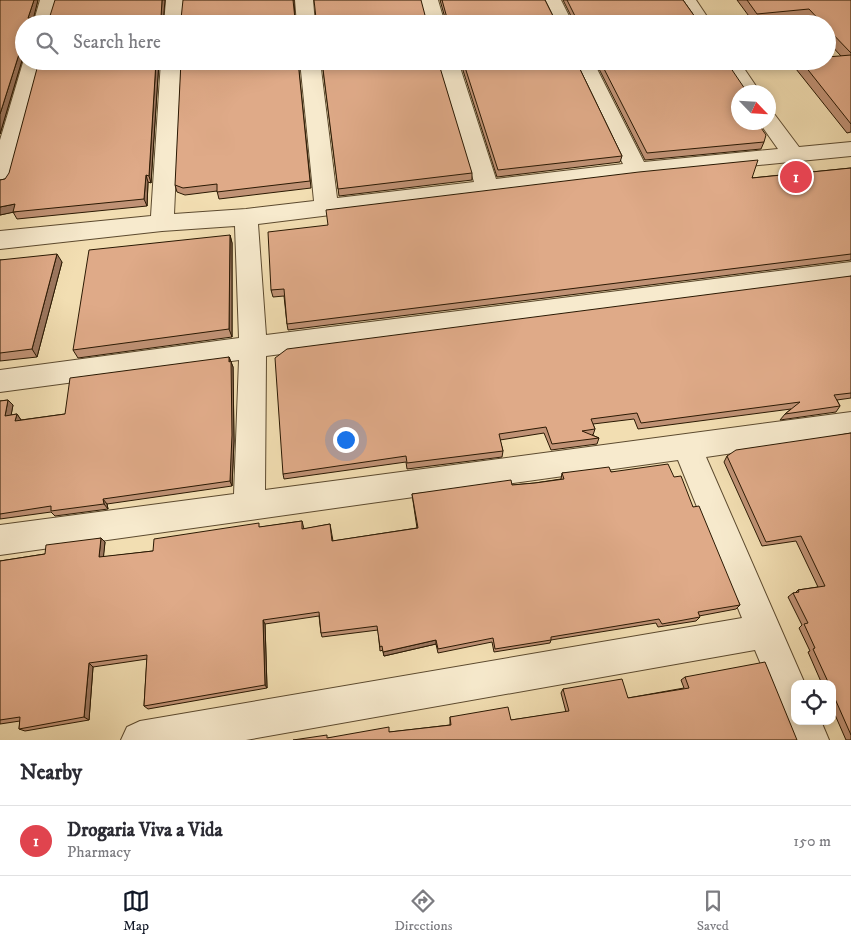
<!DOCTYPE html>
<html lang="en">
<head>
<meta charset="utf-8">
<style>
	body { margin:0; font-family:"IM FELL DW Pica",serif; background:#f2f2f3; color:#2b2b33 }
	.controls { position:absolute; right:15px; bottom:15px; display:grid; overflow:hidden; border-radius:10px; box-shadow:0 2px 8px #0003 }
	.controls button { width:45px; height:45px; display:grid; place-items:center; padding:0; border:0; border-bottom:1px solid #e1e1e2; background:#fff; color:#2b2b33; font:25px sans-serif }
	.compass { position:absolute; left:731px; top:85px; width:45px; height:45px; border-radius:50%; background:#fff; box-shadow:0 2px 8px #0003; rotate:115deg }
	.you { position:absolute; left:345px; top:439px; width:18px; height:18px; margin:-12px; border:4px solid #fff; border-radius:50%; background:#1a73e8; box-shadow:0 0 0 8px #1a73e833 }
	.badge { display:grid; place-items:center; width:32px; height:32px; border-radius:50%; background:#111827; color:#fff; font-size:16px; font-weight:700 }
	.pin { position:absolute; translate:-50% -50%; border:2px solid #fff; box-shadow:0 1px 5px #0006 }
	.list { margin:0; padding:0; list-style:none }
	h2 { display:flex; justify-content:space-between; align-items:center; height:65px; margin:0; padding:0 20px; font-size:21px }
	h2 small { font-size:16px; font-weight:400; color:#7c7c81 }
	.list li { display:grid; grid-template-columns:32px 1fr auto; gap:15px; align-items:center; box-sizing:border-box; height:70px; padding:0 20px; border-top:1px solid #e1e1e2 }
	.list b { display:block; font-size:19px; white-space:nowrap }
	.list p { margin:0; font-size:16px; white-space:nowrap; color:#7c7c81 }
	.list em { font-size:16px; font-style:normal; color:#7c7c81 }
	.icon { flex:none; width:28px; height:28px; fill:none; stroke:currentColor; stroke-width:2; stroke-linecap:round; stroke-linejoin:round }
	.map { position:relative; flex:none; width:851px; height:740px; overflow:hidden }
	.search { position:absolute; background:#fff; box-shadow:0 2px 8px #0003; left:15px; right:15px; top:15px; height:55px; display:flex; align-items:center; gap:12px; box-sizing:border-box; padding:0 18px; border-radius:28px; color:#7c7c81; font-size:19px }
	.sheet { height:135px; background:#fff }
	nav { display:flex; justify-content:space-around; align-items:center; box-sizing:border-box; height:70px; border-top:1px solid #e1e1e2; background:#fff; font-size:14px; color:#7c7c81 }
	nav a { display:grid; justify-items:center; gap:2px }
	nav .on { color:#111827 }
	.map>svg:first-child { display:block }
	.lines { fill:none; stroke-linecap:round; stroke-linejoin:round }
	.minor-casing { stroke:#5c4a2f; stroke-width:2 }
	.minor { fill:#f7eacd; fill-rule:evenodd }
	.wall { fill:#c09275; stroke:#2a1903 }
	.shaded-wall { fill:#9c775f; stroke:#2a1903 }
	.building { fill:#dfaa88; stroke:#2a1903 }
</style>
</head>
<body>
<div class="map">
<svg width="851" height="740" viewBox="0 0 851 740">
	<rect width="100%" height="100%" fill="#f2deb2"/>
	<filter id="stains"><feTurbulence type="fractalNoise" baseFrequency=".004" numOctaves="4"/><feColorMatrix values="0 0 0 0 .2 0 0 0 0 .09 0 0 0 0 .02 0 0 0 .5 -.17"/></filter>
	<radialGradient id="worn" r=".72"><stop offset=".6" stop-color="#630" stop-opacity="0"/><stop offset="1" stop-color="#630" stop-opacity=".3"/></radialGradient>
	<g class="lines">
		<!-- minor casing -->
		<g class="minor-casing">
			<path id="minor" d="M40,0H58L51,24H33Z
				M166,0H184L182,24H164Z
				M295,0H313L315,24H297Z
				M420,0H438L445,24H427Z
				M543,0H561L573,24H555Z
				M678,0H696L712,24H694Z
				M24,59V61H42L11,179L8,184L0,186V140Z
				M161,61H181L174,214L246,209L314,201L300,61H320L337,198L474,182L438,61H458L496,179L623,164L573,61H593L644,162L778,149L759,122H768V114L775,115L799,147L851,142V156L637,177L258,224L266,335L851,262V280L266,356L265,490L851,412V436L706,457L805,684H795V721H821L829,740H791L785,721L786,717L782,715L755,650L246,740H121L127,727L140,721L742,618L678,460L0,555V525L234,494L239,360L0,392V370L239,338L235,226L162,231L0,249V231L151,216Z
				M720,61H739L760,92H740Z"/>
		</g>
		<!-- minor -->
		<use href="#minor" class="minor"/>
	</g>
	<!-- wall -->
	<path class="wall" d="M0,0H38L33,18L181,19L294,0L295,19H426L445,18L440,0H545L554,18H572L563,0H683L700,24H24V57H23L0,134Z
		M737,0H851V132L847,133L796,69L799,61H827L841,56L827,41V24H811L805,18L754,23Z
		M159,61L151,183L148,182L147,206L17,219L13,212L0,215V180L5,179Z
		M298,61L311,188L219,199L217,191L185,195L177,192L175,185Z
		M322,61L472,173V180L339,196Z
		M460,61H576L622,156L620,162L497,177Z
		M595,61H726L738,92V122L764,142L761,149L645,160Z
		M851,168V260L288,330L287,324L284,296L273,297L271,290L752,178Z
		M230,235L232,243V337L78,358L73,350Z
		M0,260L62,262L37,357L0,361Z
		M851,276V398L837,400L840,406L836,412L780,420L785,414L791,409L638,429L634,419L593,424L595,429L593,435H592L599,438L597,444L551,450L544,433L500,440L503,451L502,457L407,469L406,462L284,479L283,474Z
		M229,357L233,367L234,441L232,486L107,504L108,509L55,516L51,512L0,519V401L8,400L13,405L11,415L17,414L21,420L65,414Z
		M851,433V740H846L832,708V684H822L808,652L810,651L799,628L802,625L788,597L793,593H795L798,590L818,587L796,541L762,546L724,462L727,456Z
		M611,472L674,477L693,507L740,605L736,609L699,616L700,617L696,621L658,627L656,623L551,640L550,643L494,652L492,642L438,653L436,644L384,656L383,650L380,651L378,630L322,637L321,633L319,616L265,624L267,688L148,709L144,706L147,659L93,667L89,720L25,731L19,729L20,721L0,724V561L45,554L101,538L105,542L103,557L153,551L261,527L302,521L304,529L330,524L333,541L417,528L412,494L535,483L561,479L562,473Z
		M685,677L797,740L328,738L390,732L450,725V717L511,720L566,712L561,693L563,689L628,698L684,688L681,680Z"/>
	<!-- shaded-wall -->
	<path class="shaded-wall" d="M34,0H38L32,24L28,18Z
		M162,0H165L163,24L161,18Z
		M20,51L23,57L0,134V114Z
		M156,61H159L151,183L149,176Z
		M146,175L148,182L147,206L144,199Z
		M15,204L19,211L0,215V207Z
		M230,235L232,243V337L229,329Z
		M57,254L62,262L37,357L32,349Z
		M229,357L233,367L234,441L232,486L230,481Z
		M8,400L13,405L10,421L5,416Z
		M17,414L21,420L19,427L15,421Z
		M103,499L107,504L108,509L104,504Z
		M101,538L105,542L103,562L99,557Z
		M263,620L265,624L267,688L265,685Z
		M436,640V644L384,656L383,652Z
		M89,663L93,667L89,720L84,717Z"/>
	<!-- building -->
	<path class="building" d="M0,0H34L28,18L49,19L55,0H162L161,18L181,19L183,0H293L295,19L316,18L314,0H421L426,19L447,18L442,0H545L554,18H576L567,0H683L700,24H24V51H20L0,114Z
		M747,0H851V53L827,28V24H823L809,9L757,14Z
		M851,55V124L801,61H827V57Z
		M39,61H156L149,176L146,175L144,199L13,212L15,204L0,207V180L5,179L9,173Z
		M181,61H298L310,181L217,192V184L183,188L175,185Z
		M322,61H438L472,173L338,189Z
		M463,61H576L622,156L498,170Z
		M600,61H726L747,92H738V122H757L766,135L764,142L647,153Z
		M758,160L752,178L851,168V254L287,324L284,289L271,290L268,232L328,225L326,210L639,172Z
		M230,235L229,329L73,350L89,250Z
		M57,254L32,349L0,353V260Z
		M851,276V393L834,395L840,406L785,414L800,402L641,423L637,413L591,419L595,429L582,431L599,438L552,444L546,427L499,434L503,451L407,463L406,456L283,474L275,358L287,349Z
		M229,357V362L231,361L232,435L230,481L103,499L104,504L51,511V506L0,514V401L8,400L5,416L17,414L15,421L65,414L70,378Z
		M851,433V735L832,692V684H829L813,649L815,648L804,624L808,623L793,593L799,592L798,590L825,586L801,536L766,542L727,456L736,450Z
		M668,464L674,477L681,476L693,507L699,506L740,605L698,612L700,617L662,624L659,619L551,637V640L495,649L493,638L438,649L436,640L383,652L382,646L380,647L377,626L321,633L319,612L263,620L265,685L144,706L147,655L89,663L84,717L19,729L20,717L0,720V561L45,554L46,545L101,538L99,557L153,551L154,539L259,523V527L302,521V529L330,524L332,541L418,528L412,494L511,480L512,485L535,483L564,479L562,473L609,467L611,472Z
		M765,662L797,740H293L327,735V738L389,727V732L451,725L450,717L508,707L511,720L569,711L563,689L622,679L628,698L689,688L685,677Z"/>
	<rect width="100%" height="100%" filter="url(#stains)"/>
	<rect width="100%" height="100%" fill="url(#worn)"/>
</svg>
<div class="controls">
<button><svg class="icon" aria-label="locate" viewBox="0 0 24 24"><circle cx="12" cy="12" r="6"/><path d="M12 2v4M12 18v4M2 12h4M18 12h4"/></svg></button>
</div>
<svg class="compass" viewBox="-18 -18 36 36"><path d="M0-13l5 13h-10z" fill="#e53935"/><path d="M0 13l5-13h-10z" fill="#7c7c81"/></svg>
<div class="you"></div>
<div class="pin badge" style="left:796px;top:177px;background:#e0444e">1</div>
<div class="search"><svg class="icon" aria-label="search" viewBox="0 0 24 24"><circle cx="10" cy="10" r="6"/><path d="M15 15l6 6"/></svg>Search here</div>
</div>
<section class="sheet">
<h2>Nearby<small></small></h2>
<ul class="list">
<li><span class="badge" style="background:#e0444e">1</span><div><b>Drogaria Viva a Vida</b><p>Pharmacy</p></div><em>150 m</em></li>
</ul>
</section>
<nav>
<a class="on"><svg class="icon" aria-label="map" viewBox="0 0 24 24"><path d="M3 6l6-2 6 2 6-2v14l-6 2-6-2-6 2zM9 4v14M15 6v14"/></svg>Map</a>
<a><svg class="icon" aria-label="directions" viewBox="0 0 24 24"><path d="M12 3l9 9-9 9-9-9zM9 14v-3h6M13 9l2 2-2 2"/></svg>Directions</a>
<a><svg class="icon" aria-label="saved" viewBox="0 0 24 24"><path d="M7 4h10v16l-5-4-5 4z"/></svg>Saved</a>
</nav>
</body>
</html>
